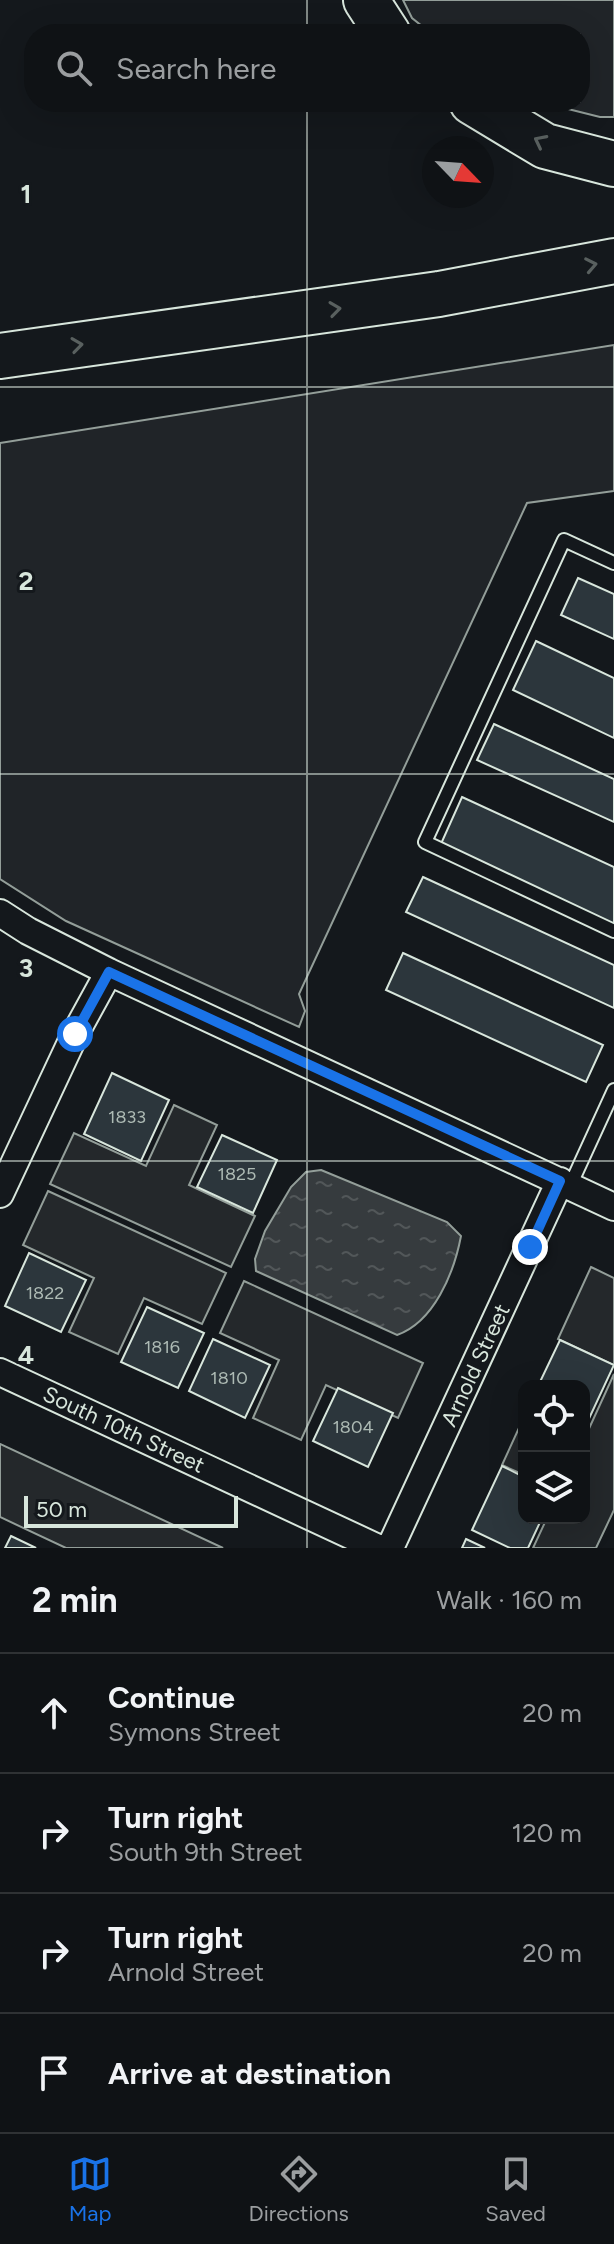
<!DOCTYPE html>
<html lang="en">
<head>
<meta charset="utf-8">
<style>
	body { margin:0; font-family:Figtree,sans-serif; background:#1d2022; color:#f1f3f6 }
	.controls { position:absolute; right:24px; bottom:24px; display:grid; overflow:hidden; border-radius:16px; box-shadow:0 8px 32px #0002 }
	.controls button { width:72px; height:72px; display:grid; place-items:center; padding:0; border:0; border-bottom:2px solid #2f3234; background:#0f1215; color:#f1f3f6; font:40px sans-serif }
	.compass { position:absolute; left:422px; top:136px; width:72px; height:72px; border-radius:50%; background:#0f1215; box-shadow:0 8px 32px #0002; rotate:115deg }
	.scale { position:absolute; left:24px; bottom:20px; width:214px; box-sizing:border-box; padding-left:8px; border:4px solid #d8e6dc; border-top:0; font-size:22px; line-height:28px; white-space:nowrap; color:#d8e6dc; -webkit-text-stroke:6px #14181c; paint-order:stroke }
	.stop { position:absolute; width:24px; height:24px; margin:-18px; border:6px solid #1a73e8; border-radius:50%; background:#fff }
	.stop.end { background:#1a73e8; border-color:#fff; box-shadow:0 2px 8px #0008 }
	.list { margin:0; padding:0; list-style:none }
	h2 { display:flex; justify-content:space-between; align-items:center; height:104px; margin:0; padding:0 32px; font-size:34px }
	h2 small { font-size:26px; font-weight:400; color:#9b9ea0 }
	.list li { display:grid; grid-template-columns:52px 1fr auto; gap:24px; align-items:center; box-sizing:border-box; height:120px; padding:0 32px; border-top:2px solid #2f3234 }
	.list b { display:block; font-size:30px; white-space:nowrap }
	.list p { margin:0; font-size:26px; white-space:nowrap; color:#9b9ea0 }
	.list em { font-size:26px; font-style:normal; color:#9b9ea0 }
	.icon { flex:none; width:44px; height:44px; fill:none; stroke:currentColor; stroke-width:2; stroke-linecap:round; stroke-linejoin:round }
	.map { position:relative; flex:none; width:614px; height:1548px; overflow:hidden }
	.search { position:absolute; background:#0f1215; box-shadow:0 8px 32px #0002; left:24px; right:24px; top:24px; height:88px; display:flex; align-items:center; gap:20px; box-sizing:border-box; padding:0 28px; border-radius:32px; color:#9b9ea0; font-size:30px }
	.sheet { height:584px; background:#0f1215 }
	nav { display:flex; justify-content:space-around; align-items:center; box-sizing:border-box; height:112px; border-top:2px solid #2f3234; background:#0f1215; font-size:22px; color:#9b9ea0 }
	nav a { display:grid; justify-items:center; gap:4px }
	nav .on { color:#1a73e8 }
	.map>svg:first-child { display:block }
	.green { fill:#202428; stroke:#939e99; stroke-width:2 }
	.parking { fill:#24282b; stroke:#939e99; stroke-width:2 }
	.water { fill:url(#water-ripples); stroke:#939e99; stroke-width:2 }
	.building { fill:#2c363c; stroke:#d8e6dc; stroke-width:2 }
	.lines { fill:none; stroke-linecap:round; stroke-linejoin:round }
	.lane-casing { stroke:#d8e6dc; stroke-width:16 }
	.street-casing { stroke:#d8e6dc; stroke-width:30 }
	.highway-casing { stroke:#d8e6dc; stroke-width:48 }
	.lane { stroke:#14181c; stroke-width:12 }
	.street { stroke:#14181c; stroke-width:26 }
	.highway { stroke:#14181c; stroke-width:44 }
	.oneway { stroke:#59605f }
	.route { stroke:#1a73e8; stroke-width:10 }
	.grid { fill:none; stroke:#d8e6dc; stroke-width:2; stroke-opacity:0.55 }
	.labels { text-anchor:middle; stroke-width:6; stroke-linejoin:round; paint-order:stroke }
	.number-label { font-size:18px; fill:#adbab4 }
	.street-label { font-size:22px; fill:#d8e6dc; stroke:#14181c }
	.grid-label { font-size:26px; text-anchor:middle; font-weight:bold; fill:#d8e6dc; stroke:#14181c; stroke-width:6; stroke-linejoin:round; paint-order:stroke }
</style>
</head>
<body>
<div class="map">
<svg width="614" height="1548" viewBox="0 0 614 1548">
	<defs>
		<pattern id="water-ripples" width="26" height="14" patternUnits="userSpaceOnUse" patternTransform="scale(2)"><rect width="26" height="14" fill="#363b3e"/><path d="M2 4q2-2 4 0t4 0M15 11q2-2 4 0t4 0" fill="none" stroke="#525759"/></pattern>
	</defs>
	<rect width="100%" height="100%" fill="#14181c"/>
	<!-- green -->
	<path class="green" d="M403,0H614V117H600L540,102H580V34H432L412,18Z
		M614,345V491L527,503L299,994L305,1011L299,1027L66,921L0,879V443Z"/>
	<!-- parking -->
	<path class="parking" d="M174,1105L217,1125L189,1185L255,1216L231,1267L50,1184L74,1133L146,1166Z
		M48,1191L226,1273L202,1324L144,1298L118,1354L69,1332L94,1278L23,1245Z
		M591,1267L614,1278V1365L558,1339Z
		M244,1281L423,1363L398,1418L326,1385L301,1440L253,1418L279,1360L220,1333Z
		M614,1374V1510L596,1548H533L547,1518H584V1432L587,1433Z
		M524,1417V1475L502,1465Z
		M0,1444L223,1548H66L0,1517Z"/>
	<!-- water -->
	<path class="water" d="M321,1170L447,1222L461,1236C454,1273 434,1322 397,1335L256,1271L255,1259L265,1231L291,1187L306,1172Z"/>
	<!-- building -->
	<path class="building" d="M578,578L614,594V639L561,615Z
		M536,641L614,678V738L513,690Z
		M494,724L614,779V822L477,760Z
		M462,797L614,867V926L440,846Z
		M423,877L614,965V1008L406,912Z
		M403,953L603,1045L586,1082L386,990Z
		M112,1073L169,1100L141,1161L84,1134Z
		M222,1135L277,1160L253,1213L197,1187Z
		M29,1253L86,1280L61,1332L5,1306Z
		M147,1307L204,1333L178,1388L121,1362Z
		M213,1339L270,1365L245,1418L189,1391Z
		M560,1340L614,1365L586,1425L584,1386H538Z
		M338,1388L393,1413L368,1467L313,1441Z
		M502,1466L524,1477V1518H542L528,1548H510L472,1530Z
		M11,1536L36,1548H5Z
		M466,1539L485,1548H462Z"/>
	<g class="lines">
		<!-- lane casing -->
		<g class="lane-casing">
			<path id="lane" d="M614,563L564,540L425,842L614,931
				M570,1186L614,1090"/>
		</g>
		<!-- street casing -->
		<g class="street-casing">
			<path id="street" d="M0,913L28,931L109,972L614,1207
				M0,1194L75,1034L109,972
				M0,1372L378,1548
				M390,1548L560,1181"/>
		</g>
		<!-- highway casing -->
		<g class="highway-casing">
			<path id="highway" d="M366,0L388,34
				M472,102L545,146L614,164
				M0,356L439,294L614,261"/>
		</g>
		<!-- lane -->
		<use href="#lane" class="lane"/>
		<!-- street -->
		<use href="#street" class="street"/>
		<!-- highway -->
		<use href="#highway" class="highway"/>
	</g>
	<!-- one-way arrows -->
	<defs><path id="oneway-chevron" d="M-2-3.5L2.5 0L-2 3.5" fill="none" stroke-width="1.6" stroke-linecap="round" stroke-linejoin="round" transform="scale(2)"/></defs>
	<g class="oneway">
		<use href="#oneway-chevron" transform="translate(540 141) rotate(-153)"/>
		<use href="#oneway-chevron" transform="translate(591 265) rotate(-11)"/>
		<use href="#oneway-chevron" transform="translate(335 309) rotate(-8)"/>
		<use href="#oneway-chevron" transform="translate(77 345) rotate(-8)"/>
	</g>
	<g class="lines">
		<!-- route -->
		<path class="route" d="M75,1034L109,972L560,1181L530,1247"/>
	</g>
	<!-- grid -->
	<path class="grid" d="M307,0V34M307,102V1548M0,387H614M0,774H614M0,1161H614"/>
	<g class="labels">
		<!-- number labels -->
		<g class="number-label">
			<text x="127" y="1123">1833</text>
			<text x="237" y="1180">1825</text>
			<text x="45" y="1299">1822</text>
			<text x="162" y="1353">1816</text>
			<text x="229" y="1384">1810</text>
			<text x="353" y="1433">1804</text>
		</g>
		<!-- street labels -->
		<g class="street-label">
			<text transform="translate(475 1365) rotate(-65)" y="8">Arnold Street</text>
			<text transform="translate(124 1429) rotate(25)" y="8">South 10th Street</text>
		</g>
	</g>
	<g class="grid-label">
		<text x="26" y="203">1</text>
		<text x="26" y="590">2</text>
		<text x="26" y="977">3</text>
		<text x="26" y="1364">4</text>
	</g>
</svg>
<div class="controls">
<button><svg class="icon" aria-label="locate" viewBox="0 0 24 24"><circle cx="12" cy="12" r="6"/><path d="M12 2v4M12 18v4M2 12h4M18 12h4"/></svg></button>
<button><svg class="icon" aria-label="layers" viewBox="0 0 24 24"><path d="M12 4l9 5-9 5-9-5zM3 14l9 5 9-5"/></svg></button>
</div>
<svg class="compass" viewBox="-18 -18 36 36"><path d="M0-13l5 13h-10z" fill="#e53935"/><path d="M0 13l5-13h-10z" fill="#9b9ea0"/></svg>
<div class="scale">50 m</div>
<div class="stop" style="left:75px;top:1034px"></div>
<div class="stop end" style="left:530px;top:1247px"></div>
<div class="search"><svg class="icon" aria-label="search" viewBox="0 0 24 24"><circle cx="10" cy="10" r="6"/><path d="M15 15l6 6"/></svg>Search here</div>
</div>
<section class="sheet">
<h2>2 min<small>Walk · 160 m</small></h2>
<ul class="list">
<li><svg class="icon" aria-label="ahead" viewBox="0 0 24 24"><path d="M12 20V5M6 11l6-6 6 6"/></svg><div><b>Continue</b><p>Symons Street</p></div><em>20 m</em></li>
<li><svg class="icon" aria-label="right" viewBox="0 0 24 24"><path d="M7 20v-9h11M14 6l5 5-5 5"/></svg><div><b>Turn right</b><p>South 9th Street</p></div><em>120 m</em></li>
<li><svg class="icon" aria-label="right" viewBox="0 0 24 24"><path d="M7 20v-9h11M14 6l5 5-5 5"/></svg><div><b>Turn right</b><p>Arnold Street</p></div><em>20 m</em></li>
<li><svg class="icon" aria-label="arrive" viewBox="0 0 24 24"><path d="M6 21V4h12l-3 4 3 4H6"/></svg><div><b>Arrive at destination</b></div></li>
</ul>
</section>
<nav>
<a class="on"><svg class="icon" aria-label="map" viewBox="0 0 24 24"><path d="M3 6l6-2 6 2 6-2v14l-6 2-6-2-6 2zM9 4v14M15 6v14"/></svg>Map</a>
<a><svg class="icon" aria-label="directions" viewBox="0 0 24 24"><path d="M12 3l9 9-9 9-9-9zM9 14v-3h6M13 9l2 2-2 2"/></svg>Directions</a>
<a><svg class="icon" aria-label="saved" viewBox="0 0 24 24"><path d="M7 4h10v16l-5-4-5 4z"/></svg>Saved</a>
</nav>
</body>
</html>
